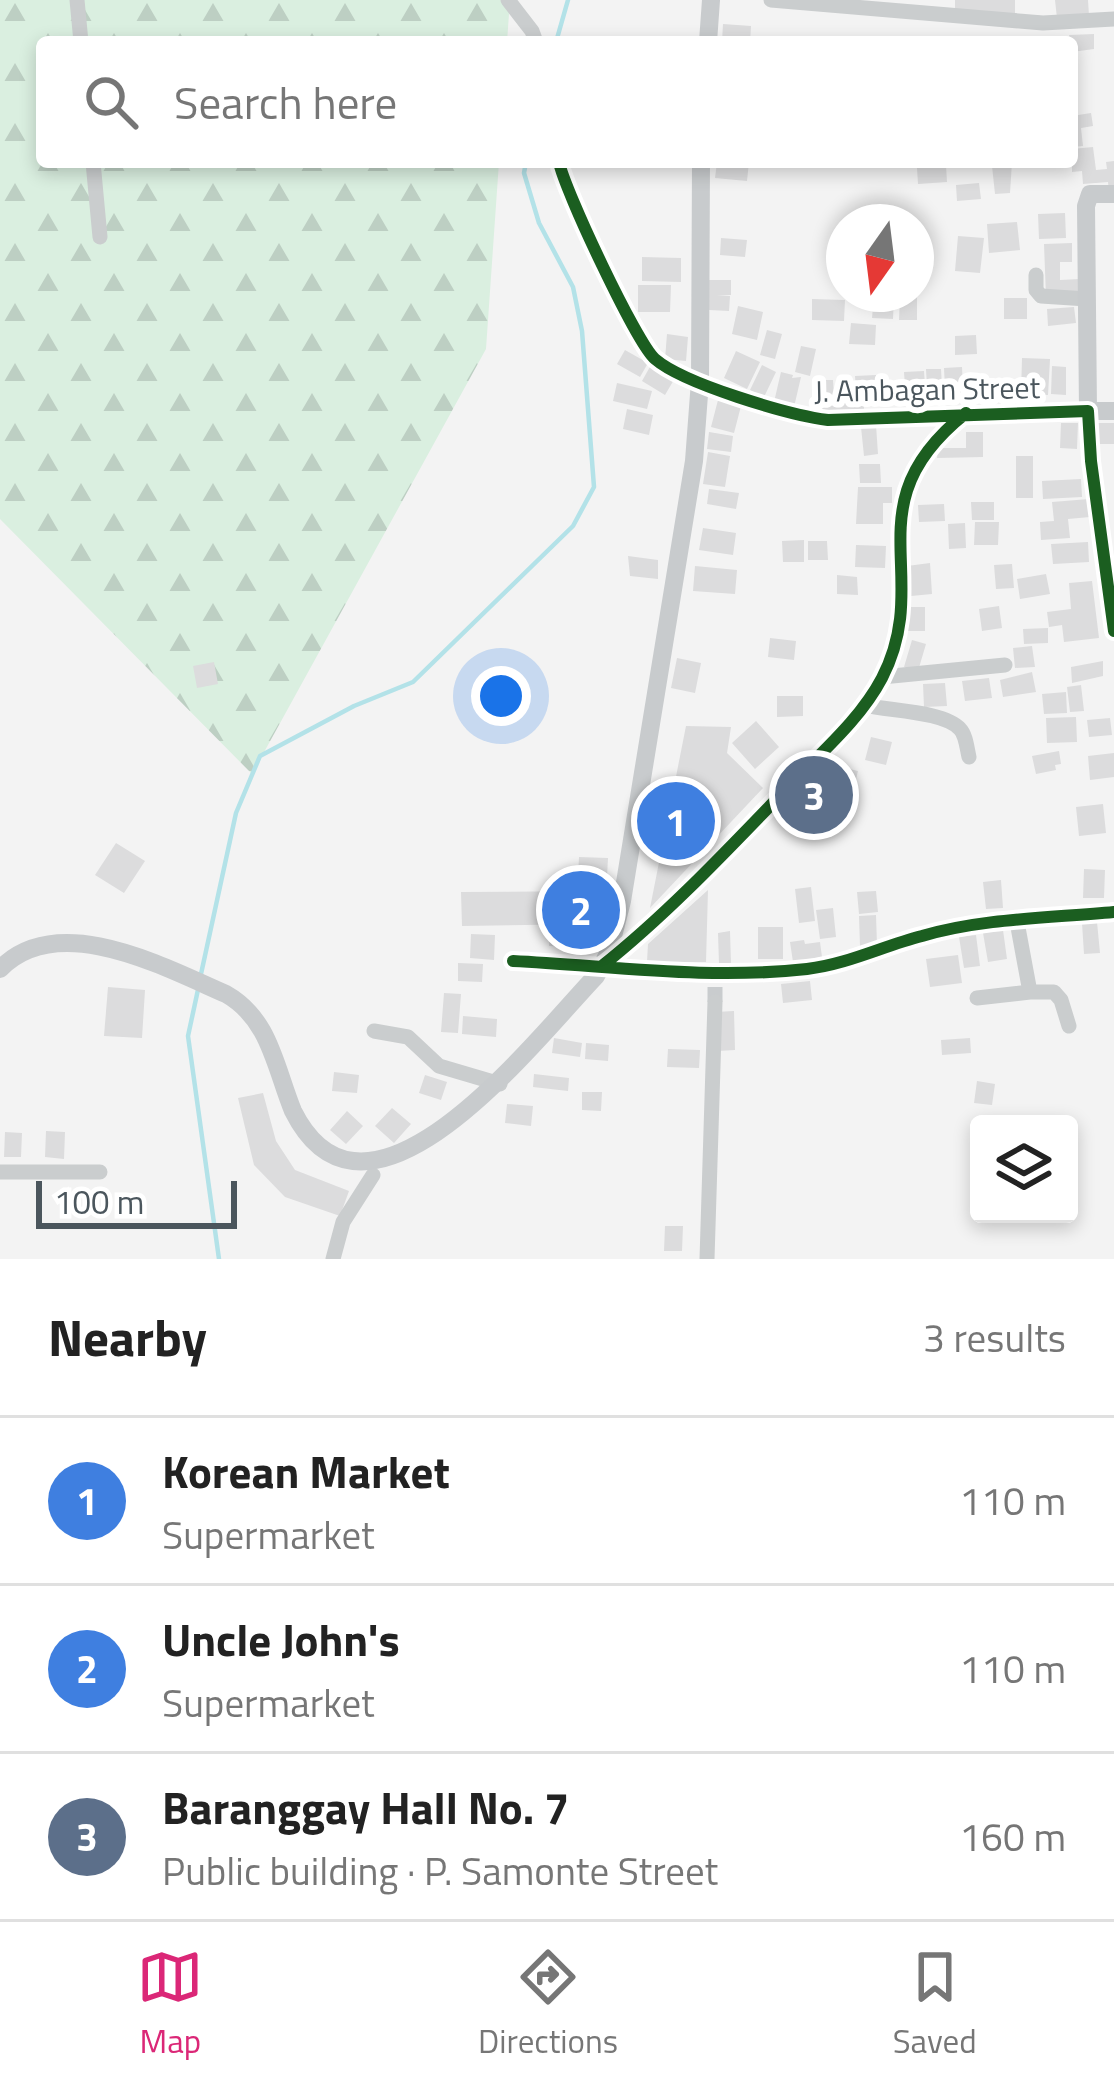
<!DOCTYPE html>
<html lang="en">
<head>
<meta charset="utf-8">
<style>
	body { margin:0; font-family:"Titillium Web",sans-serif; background:#f6f6f6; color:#222 }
	.controls { position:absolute; right:36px; bottom:36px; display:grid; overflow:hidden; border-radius:12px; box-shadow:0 6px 18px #0003 }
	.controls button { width:108px; height:108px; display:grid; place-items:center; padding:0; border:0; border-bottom:3px solid #e0e0e0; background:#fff; color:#222; font:60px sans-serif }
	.compass { position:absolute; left:826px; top:204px; width:108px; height:108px; border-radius:50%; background:#fff; box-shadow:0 6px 18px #0003; rotate:194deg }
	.scale { position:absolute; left:36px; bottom:30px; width:201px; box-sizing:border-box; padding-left:12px; border:6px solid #4b565d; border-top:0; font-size:33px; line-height:42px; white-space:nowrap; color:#4b565d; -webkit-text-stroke:9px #fff; paint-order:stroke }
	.you { position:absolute; left:501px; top:696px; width:42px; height:42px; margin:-30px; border:9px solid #fff; border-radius:50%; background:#1a73e8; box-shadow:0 0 0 18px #1a73e833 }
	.badge { display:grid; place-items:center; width:78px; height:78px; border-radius:50%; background:#db2777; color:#fff; font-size:39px; font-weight:700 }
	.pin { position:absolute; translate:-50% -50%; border:6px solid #fff; box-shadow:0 3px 12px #0006 }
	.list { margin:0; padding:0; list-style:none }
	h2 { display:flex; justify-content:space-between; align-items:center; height:156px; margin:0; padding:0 48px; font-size:51px }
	h2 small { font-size:39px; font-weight:400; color:#767676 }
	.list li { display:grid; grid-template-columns:78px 1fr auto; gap:36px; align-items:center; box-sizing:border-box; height:168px; padding:0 48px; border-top:3px solid #e0e0e0 }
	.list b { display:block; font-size:45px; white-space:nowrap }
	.list p { margin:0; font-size:39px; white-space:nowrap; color:#767676 }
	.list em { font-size:39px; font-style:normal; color:#767676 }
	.icon { flex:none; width:66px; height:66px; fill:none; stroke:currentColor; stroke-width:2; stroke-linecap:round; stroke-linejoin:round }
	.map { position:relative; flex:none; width:1114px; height:1259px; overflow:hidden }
	.search { position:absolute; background:#fff; box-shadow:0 6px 18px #0003; left:36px; right:36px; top:36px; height:132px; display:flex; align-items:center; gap:30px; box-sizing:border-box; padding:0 42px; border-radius:12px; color:#767676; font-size:45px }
	.sheet { height:660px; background:#fff }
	nav { display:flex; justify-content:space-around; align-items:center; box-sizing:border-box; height:168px; border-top:3px solid #e0e0e0; background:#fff; font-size:33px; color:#767676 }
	nav a { display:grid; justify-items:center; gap:6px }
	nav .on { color:#db2777 }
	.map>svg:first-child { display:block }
	.forest { fill:url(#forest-firs) }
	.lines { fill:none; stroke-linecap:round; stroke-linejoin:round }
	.stream { stroke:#b3e2e8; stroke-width:4.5 }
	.building { fill:#dcdcdd }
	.minor-tunnel { stroke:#c9ccce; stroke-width:15; stroke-dasharray:15 8; stroke-linecap:butt }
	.minor { stroke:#cacdce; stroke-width:15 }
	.major { stroke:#c8cbcd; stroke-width:18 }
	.cycleway-casing { stroke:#fff; stroke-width:20 }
	.cycleway { stroke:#1b5e20; stroke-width:12 }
	.labels { text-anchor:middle; stroke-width:12; stroke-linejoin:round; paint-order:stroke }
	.street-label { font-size:30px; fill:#4b565d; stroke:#fff }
</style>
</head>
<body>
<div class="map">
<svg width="1114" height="1259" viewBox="0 0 1114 1259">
	<defs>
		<pattern id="forest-firs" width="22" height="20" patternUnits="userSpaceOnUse" patternTransform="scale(3)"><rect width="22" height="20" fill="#daefe0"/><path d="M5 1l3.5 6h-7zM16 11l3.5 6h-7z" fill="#bdcfc3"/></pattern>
	</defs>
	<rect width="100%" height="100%" fill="#f3f3f3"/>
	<!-- forest -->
	<path class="forest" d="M0,0H510L507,42H42V162H499L486,349L252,774L0,519Z"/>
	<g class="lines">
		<!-- stream -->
		<path class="stream" d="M556,42L568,0
			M201,974L236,813L260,756L354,706L413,682L573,526L594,487L582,331L573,287L539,223L524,173L526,162
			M199,985L188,1036L219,1259"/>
	</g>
	<!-- building -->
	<path class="building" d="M955,0H1015V14L955,12Z
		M1055,0H1088L1089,16L1057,18Z
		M723,24L751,26L750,42H722Z
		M1094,34V49L1072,52L1069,35Z
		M1091,113L1093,126L1081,128L1083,146L1072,147V116Z
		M1093,147L1096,170L1107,169L1106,162L1114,161V193H1109L1108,182L1083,184L1082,171L1072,172V149Z
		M717,162H749L747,181L715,178Z
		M1012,162L1010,193L995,194L992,166Z
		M946,165L947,182L918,184L917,168Z
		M979,183L981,199L957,201L956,185Z
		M1065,213L1066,238L1039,239L1038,214Z
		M1017,222L1020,250L989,253L987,224Z
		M958,236L984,238L980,273L955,271Z
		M721,238L747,240L745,257L720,255Z
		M1072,243V262H1060V280L1080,279V295L1046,297L1044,244Z
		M642,257L681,258V282L642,281Z
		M709,280H731V295H717L730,296L729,311L709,310Z
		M638,285H671L670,312H638Z
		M874,294H894L893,319L872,318Z
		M900,296L917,297V320H899Z
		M1004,298H1027V319H1004Z
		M812,299L845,300L844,321L812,320Z
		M738,306L763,312L757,340L732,334Z
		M1074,307L1076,323L1048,326L1047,309Z
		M851,323L876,325L875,345L849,344Z
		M767,330L782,334L775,359L760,355Z
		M667,334L688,337L686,361L665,359Z
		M976,335L977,354L955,355V336Z
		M801,346L816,349L810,376L795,372Z
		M625,350L648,363L640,377L617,364Z
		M736,351L760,362L747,389L724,378Z
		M1022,358L1050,359L1048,395L1021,394Z
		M651,365L675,378L665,395L642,381Z
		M762,365L776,372L764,397L750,390Z
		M1052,366L1066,367V395L1051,394Z
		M962,367L963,388L945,389L944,368Z
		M926,369H941L943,404L928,405Z
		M924,371L926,400L906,402L904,372Z
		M781,372L793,375L792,378L801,377L794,407L774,402Z
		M876,375V393H856L855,376Z
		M821,380H833L834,396H864V409L822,410Z
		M617,383L652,391L647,409L613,401Z
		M878,387H900L901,405H879Z
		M718,400L741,406L734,433L711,427Z
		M627,409L653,415L649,435L623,429Z
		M1061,423H1078L1077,449L1060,448Z
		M1094,423H1114V444H1094Z
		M876,425L878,454L864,456L861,427Z
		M709,432L733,436L731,452L707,449Z
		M966,432H983V457L937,458L938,448H966Z
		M708,452L730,456L725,487L703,484Z
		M1016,456H1033V498H1016Z
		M859,464H880L881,483H860Z
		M1081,479L1082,497L1043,499L1042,481Z
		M858,487H892V503H883V524H856Z
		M709,489L739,493L736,509L707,504Z
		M1089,499L1090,517L1068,519L1070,538L1041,540L1040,522L1054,521L1052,502Z
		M971,502H994V520H972Z
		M944,504L945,521L919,522L918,505Z
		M975,522H999L998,545H974Z
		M965,523L966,548L949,549L948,524Z
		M703,528L736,533L733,555L699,550Z
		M804,540V562H783L782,541Z
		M808,541H827L828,560H808Z
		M1088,542L1089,562L1053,564L1051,544Z
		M856,545L886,546L885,568L855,567Z
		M628,556L658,560V579L630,576Z
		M930,563L932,594L911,596L907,566Z
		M1012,564L1014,588L996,589L994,565Z
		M695,566L737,570L735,594L693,591Z
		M1046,574L1050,594L1020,599L1017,579Z
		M837,575L857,577L858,595L837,594Z
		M1092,581L1099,638L1064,642L1062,625L1049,627L1047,612L1071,609L1069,583Z
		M999,606L1002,628L982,631L979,609Z
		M907,607H925V631H907Z
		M1048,628V643L1024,644L1023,629Z
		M770,638L796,641L794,660L768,657Z
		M912,640L926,644L918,671L904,667Z
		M1032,646L1035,667L1015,668L1013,648Z
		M677,658L701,663L695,693L671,688Z
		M1103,661V676L1072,683L1071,667Z
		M214,662L218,684L197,688L193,666Z
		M1032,672L1036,692L1003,697L1000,680Z
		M989,678L992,698L965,701L962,681Z
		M945,683L947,706L924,707L923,684Z
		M1081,685L1084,711L1070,712L1067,687Z
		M1066,692L1067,713L1044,714L1042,694Z
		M777,696H803V716L777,717Z
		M1076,717L1077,742L1047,743L1046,718Z
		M1110,718L1112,735L1089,737L1087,720Z
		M756,721L779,747L755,769L732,743Z
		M686,726L731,727L727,753L763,788L650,908Z
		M871,737L892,742L886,765L865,760Z
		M1059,751L1061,764L1055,765L1056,770L1036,774L1032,756Z
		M1114,753V777L1090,780L1088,756Z
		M829,764L858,771L851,800L823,793Z
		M1103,804L1106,833L1079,836L1076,807Z
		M116,843L145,861L124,893L95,875Z
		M579,857L608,858L607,877L578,876Z
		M1084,869L1105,870L1104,898H1083Z
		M1001,880L1003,908L986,909L983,882Z
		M811,887L815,921L799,923L795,889Z
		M708,890L706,962H647L648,944Z
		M596,891L595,924L462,926L461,892Z
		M876,891L878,912L859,914L857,892Z
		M833,908L836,937L820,939L816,910Z
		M876,915L877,945L860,946L859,916Z
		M1097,922L1100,953L1084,954L1082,923Z
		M550,927L571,928L570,947L549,946Z
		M758,927H783V959H758Z
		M1003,930L1007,959L988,962L983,933Z
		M730,931L731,964H719L718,933Z
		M471,934L495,935L494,960L470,958Z
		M976,935L980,966L964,968L959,937Z
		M804,940L805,944L820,942L822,957L793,962L790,942Z
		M958,955L962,983L930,987L926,959Z
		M458,963L483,964L482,982L458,981Z
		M810,981L812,1000L783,1003L781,984Z
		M108,987L145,990L142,1038L104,1036Z
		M444,993L461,994L458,1033L441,1032Z
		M734,1011L735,1050L717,1051L716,1012Z
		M463,1016L497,1019L496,1037L462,1034Z
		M554,1038L582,1043L580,1057L552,1053Z
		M970,1038L971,1053L942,1055L941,1040Z
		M586,1043L609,1045L608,1061L585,1059Z
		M668,1049L700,1050L699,1068L667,1067Z
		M334,1072L359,1075L357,1093L332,1091Z
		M534,1074L569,1078L568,1091L533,1087Z
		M425,1075L447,1082L441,1100L419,1093Z
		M977,1081L995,1084L992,1105L974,1103Z
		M582,1092H602L601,1111L582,1110Z
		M263,1093L276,1141L295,1170L349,1191L340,1216L285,1197L254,1165L238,1098Z
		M507,1104L533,1106L531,1126L505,1123Z
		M392,1108L411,1124L394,1143L375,1126Z
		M347,1111L363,1126L346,1144L330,1130Z
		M46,1131L65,1132L64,1159L45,1157Z
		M5,1132L22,1133L21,1157H4Z
		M665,1226H683L682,1251H664Z"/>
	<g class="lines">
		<!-- minor-tunnel -->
		<path class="minor-tunnel" d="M715,1002V981"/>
		<!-- minor -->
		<path class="minor" d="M77,0L81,42
			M508,0L532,31L536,42
			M771,0L1043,23L1114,19
			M93,162L100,237
			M559,162C564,189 637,344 655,359C684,384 789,415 828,420L1088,411L1091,461L1114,631
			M1036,275V290L1041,296L1087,299
			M882,677L1005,665
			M865,705C888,711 944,711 960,729C966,735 967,749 969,757
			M1017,922L1030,992H1054L1061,1000L1069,1026
			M513,961C612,966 708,980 807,969C848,964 883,946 922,936C983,918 1051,918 1114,912
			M603,965C670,912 730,848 789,786C822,752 862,718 883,674C932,574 853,503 964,415
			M977,998L1030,992
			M374,1031L408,1037L439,1066L500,1084
			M0,1172H100
			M333,1259L343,1222L373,1175
			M707,1259L715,1002"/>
		<!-- major -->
		<path class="major" d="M708,42L711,0
			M1114,194H1090L1086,206L1088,411H1114
			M0,969C58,909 166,968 226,994C270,1019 275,1067 293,1111C367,1259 534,1041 596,976L609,952L622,901L694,461L700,381L701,162"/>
		<!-- cycleway casing -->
		<g class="cycleway-casing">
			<path id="cycleway" d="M559,162C564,189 637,344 655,359C684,384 789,415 828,420L1088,411L1091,461L1114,631
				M513,961C612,966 708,980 807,969C848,964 883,946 922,936C983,918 1051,918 1114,912
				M602,966C671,911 732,845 793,782C824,750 861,718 882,678C935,575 850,505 966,413"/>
		</g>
		<!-- cycleway -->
		<use href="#cycleway" class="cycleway"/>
	</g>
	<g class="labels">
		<!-- street labels -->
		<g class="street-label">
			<text transform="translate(927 390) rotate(-1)" y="10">J. Ambagan Street</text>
		</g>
	</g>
</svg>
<div class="controls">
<button><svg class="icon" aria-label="layers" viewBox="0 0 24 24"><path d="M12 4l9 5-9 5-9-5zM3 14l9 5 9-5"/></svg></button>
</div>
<svg class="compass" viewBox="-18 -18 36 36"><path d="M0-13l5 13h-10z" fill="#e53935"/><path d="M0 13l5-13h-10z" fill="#767676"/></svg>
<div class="scale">100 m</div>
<div class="you"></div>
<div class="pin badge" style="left:676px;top:821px;background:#3f7fe0">1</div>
<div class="pin badge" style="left:581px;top:910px;background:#3f7fe0">2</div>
<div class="pin badge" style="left:814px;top:795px;background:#5c6f8a">3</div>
<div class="search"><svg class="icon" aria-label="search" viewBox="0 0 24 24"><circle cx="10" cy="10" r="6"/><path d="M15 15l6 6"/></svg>Search here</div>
</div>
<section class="sheet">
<h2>Nearby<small>3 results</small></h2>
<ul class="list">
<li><span class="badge" style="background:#3f7fe0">1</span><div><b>Korean Market</b><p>Supermarket</p></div><em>110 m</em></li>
<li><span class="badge" style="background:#3f7fe0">2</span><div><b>Uncle John's</b><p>Supermarket</p></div><em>110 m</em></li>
<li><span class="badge" style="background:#5c6f8a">3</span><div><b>Baranggay Hall No. 7</b><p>Public building · P. Samonte Street</p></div><em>160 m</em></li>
</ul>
</section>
<nav>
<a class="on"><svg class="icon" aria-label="map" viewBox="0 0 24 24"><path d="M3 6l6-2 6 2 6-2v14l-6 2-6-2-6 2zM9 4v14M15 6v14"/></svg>Map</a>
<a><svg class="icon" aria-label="directions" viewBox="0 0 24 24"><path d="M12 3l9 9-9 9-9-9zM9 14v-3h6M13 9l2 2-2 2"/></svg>Directions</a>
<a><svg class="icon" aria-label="saved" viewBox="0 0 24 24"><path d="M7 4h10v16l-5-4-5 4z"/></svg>Saved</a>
</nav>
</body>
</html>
